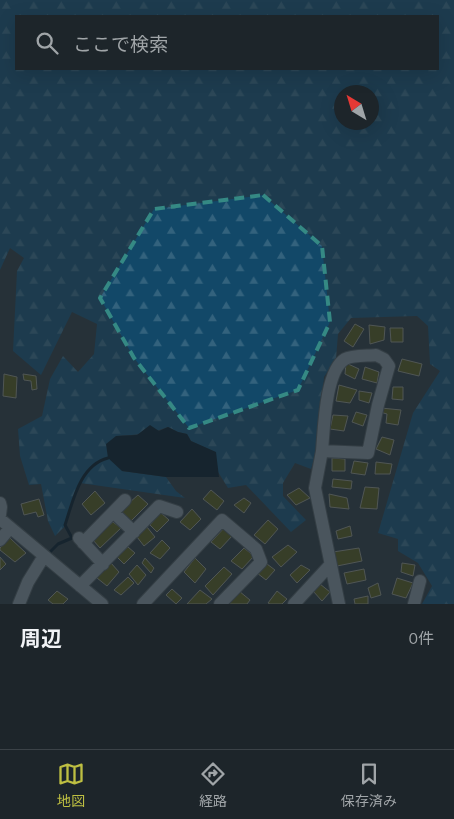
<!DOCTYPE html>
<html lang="ja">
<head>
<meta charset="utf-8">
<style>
	body { margin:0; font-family:Mulish,"Noto Sans JP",sans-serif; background:#252d32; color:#f1f3f6 }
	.compass { position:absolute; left:334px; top:85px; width:45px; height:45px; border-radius:50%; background:#1d252a; box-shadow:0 5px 20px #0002; rotate:322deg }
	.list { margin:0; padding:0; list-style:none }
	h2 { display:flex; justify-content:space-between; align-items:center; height:65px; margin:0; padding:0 20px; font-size:21px }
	h2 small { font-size:16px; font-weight:400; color:#a0a5a8 }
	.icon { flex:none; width:28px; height:28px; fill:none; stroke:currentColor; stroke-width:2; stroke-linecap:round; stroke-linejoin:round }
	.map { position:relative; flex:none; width:454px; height:604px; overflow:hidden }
	.search { position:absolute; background:#1d252a; box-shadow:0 5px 20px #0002; left:15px; right:15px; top:15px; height:55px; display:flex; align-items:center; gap:12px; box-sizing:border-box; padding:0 18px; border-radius:0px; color:#a0a5a8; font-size:19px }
	.sheet { height:145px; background:#1d252a }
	nav { display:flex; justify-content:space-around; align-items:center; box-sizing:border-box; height:70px; border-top:1px solid #3b4247; background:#1d252a; font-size:14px; color:#a0a5a8 }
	nav a { display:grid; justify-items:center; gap:2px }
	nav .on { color:#bebf42 }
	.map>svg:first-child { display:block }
	.forest { fill:url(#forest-firs); fill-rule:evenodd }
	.water { fill:#031623 }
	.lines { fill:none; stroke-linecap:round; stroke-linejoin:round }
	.stream { stroke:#031623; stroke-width:3 }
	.building { fill:#4d4e15; stroke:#818276 }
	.minor-casing { stroke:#454e53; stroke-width:14 }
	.minor { stroke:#758089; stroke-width:12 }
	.marked { fill:none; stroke:#358984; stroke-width:4; stroke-dasharray:10 6; stroke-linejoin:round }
</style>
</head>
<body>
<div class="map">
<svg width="454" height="604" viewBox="0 0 454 604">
	<defs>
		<pattern id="forest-firs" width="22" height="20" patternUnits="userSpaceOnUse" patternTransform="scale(1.25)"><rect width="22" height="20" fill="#124868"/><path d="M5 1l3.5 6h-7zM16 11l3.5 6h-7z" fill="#33627d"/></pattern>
	</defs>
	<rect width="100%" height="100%" fill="#273138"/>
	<!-- forest -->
	<path class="forest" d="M0,0H454V604H422L432,586L418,563L398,551V539L378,533L413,413L440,371L430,364L428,326L417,316L351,318L338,334L336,359L324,377L318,446L311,469L295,463L283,483V496L306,520L291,532L246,485L228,488L218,472L215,452L191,441L187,434L178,432L168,427C151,434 134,435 116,436L122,471L166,477L176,491L185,498L80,483L64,527L55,536L48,521L41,484L29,485L20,456L18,429L42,416L50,379L63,356L78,372L94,354L97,324L72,312L41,375L13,351L17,271L24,258L10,248L0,270ZM16,16H438V69H16ZM342,92H372V122H342Z"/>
	<!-- water -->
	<path class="water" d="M150,425L159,431L168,427L178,432L187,434L191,441L216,452L219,477H166L122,471L108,458L106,444L116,436L137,435Z"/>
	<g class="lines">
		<!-- stream -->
		<path class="stream" d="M51,556L50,552L58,544L72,538L65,525C73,501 80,465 108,458"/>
	</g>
	<!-- building -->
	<path class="building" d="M355,324L364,329L353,347L344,341Z
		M369,325L385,327L384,340L370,344Z
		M390,328H403V342H391Z
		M402,359L422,364L419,376L398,371Z
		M346,363L359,369L355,379L345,374Z
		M365,367L379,372L377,383L362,379Z
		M4,374L17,377L16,398L3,396Z
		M23,374L36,376L37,389L32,390L31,381L24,380Z
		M339,385L357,390L350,403L336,401Z
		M393,387H403V400L392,399Z
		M359,391L372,393L369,403L359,400Z
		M381,408L401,410L398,425L386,423L387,414L380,412Z
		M356,412L367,415L363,426L352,422Z
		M333,415L348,416L344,431L330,429Z
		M382,437L394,440L390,455L376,449Z
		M332,458L345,459V471H332Z
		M354,461L368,463L365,475L351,473Z
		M376,462L392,464L390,474H375Z
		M333,479L352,481L351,489L332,487Z
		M365,487L379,488L377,509L360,508Z
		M299,488L310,498L296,505L287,495Z
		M211,490L224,501L217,510L203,499Z
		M95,491L105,503L91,515L82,504Z
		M329,494L347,498L349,509L330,507Z
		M138,495L148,504L131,521L120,511Z
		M244,498L251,503L244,513L234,505Z
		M39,499L44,515L38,517L36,512L24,515L21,504Z
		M192,509L201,519L190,530L180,522Z
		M160,512L169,520L157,532L150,525Z
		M268,520L278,529L265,544L254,535Z
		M113,522L121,528L100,548L92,539Z
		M350,526L352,536L338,539L336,531Z
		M147,527L155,537L144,546L137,537Z
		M225,527L233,535L220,549L211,542Z
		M10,538L26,553L15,562L0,550V548Z
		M162,540L170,548L160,559L150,553Z
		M288,545L297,552L281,567L272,557Z
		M128,547L135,553L124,564L117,557Z
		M244,548L254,556L242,569L231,561Z
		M359,548L362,561L337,566L333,552Z
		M0,557L6,564L0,570Z
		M145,558L154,568L151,573L142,563Z
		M195,558L206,569L195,583L184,572Z
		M111,563L119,572L107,586L97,578Z
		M402,563L415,565L413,576L401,572Z
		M267,564L275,570L266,580L257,573Z
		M137,565L146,575L138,585L129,574Z
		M301,565L310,570L297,583L290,575Z
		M224,567L232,574L213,595L205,586Z
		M364,569L366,580L347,584L344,573Z
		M128,577L134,583L121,595L114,590Z
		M397,578L413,583L406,598L392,594Z
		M378,583L381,595L371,598L368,588Z
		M320,584L330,592L322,601L313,591Z
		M172,589L182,598L176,604L166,595Z
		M200,590L212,599L206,604H187Z
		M57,591L68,599L63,604H53L48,600Z
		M239,591L250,600L247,604H229Z
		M277,591L287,599L282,604H270L268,603Z
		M368,596V604H355L354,599Z"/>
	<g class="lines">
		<!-- minor casing -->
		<g class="minor-casing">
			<path id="minor" d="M376,355L384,359L389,366L378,405L368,453L322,451C324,430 325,371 345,359C352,355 368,356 376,355Z
				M322,451L315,488L339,604
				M0,503L1,507L0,515
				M114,513L134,532
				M0,519L102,604
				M79,538L103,564
				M0,540L10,528
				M83,543L125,500
				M80,586L159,506L177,512
				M19,604L28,582L44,556
				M143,604L222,520L256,549L261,562L220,604
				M294,604L330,565
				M414,604L420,581"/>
		</g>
		<!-- minor -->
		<use href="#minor" class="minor"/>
	</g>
	<!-- marked area -->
	<path d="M0 0H454V604H0ZM263,195L322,246L330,322L298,390L189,428L134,358L100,298L154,209Z" fill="#273138" fill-opacity=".55" fill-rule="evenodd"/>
	<path class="marked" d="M263,195L322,246L330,322L298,390L189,428L134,358L100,298L154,209Z"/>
</svg>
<svg class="compass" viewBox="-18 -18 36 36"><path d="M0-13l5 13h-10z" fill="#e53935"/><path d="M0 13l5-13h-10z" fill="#a0a5a8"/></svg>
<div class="search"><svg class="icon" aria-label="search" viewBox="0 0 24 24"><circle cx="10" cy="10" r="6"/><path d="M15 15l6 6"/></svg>ここで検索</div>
</div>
<section class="sheet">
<h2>周辺<small>0件</small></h2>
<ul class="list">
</ul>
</section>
<nav>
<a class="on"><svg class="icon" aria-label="map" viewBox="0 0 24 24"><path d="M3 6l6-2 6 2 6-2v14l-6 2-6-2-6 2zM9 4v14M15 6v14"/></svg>地図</a>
<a><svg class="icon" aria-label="directions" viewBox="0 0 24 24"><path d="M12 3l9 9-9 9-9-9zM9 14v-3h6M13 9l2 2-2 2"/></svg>経路</a>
<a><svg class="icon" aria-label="saved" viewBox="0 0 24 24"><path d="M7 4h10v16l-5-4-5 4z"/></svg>保存済み</a>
</nav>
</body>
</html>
